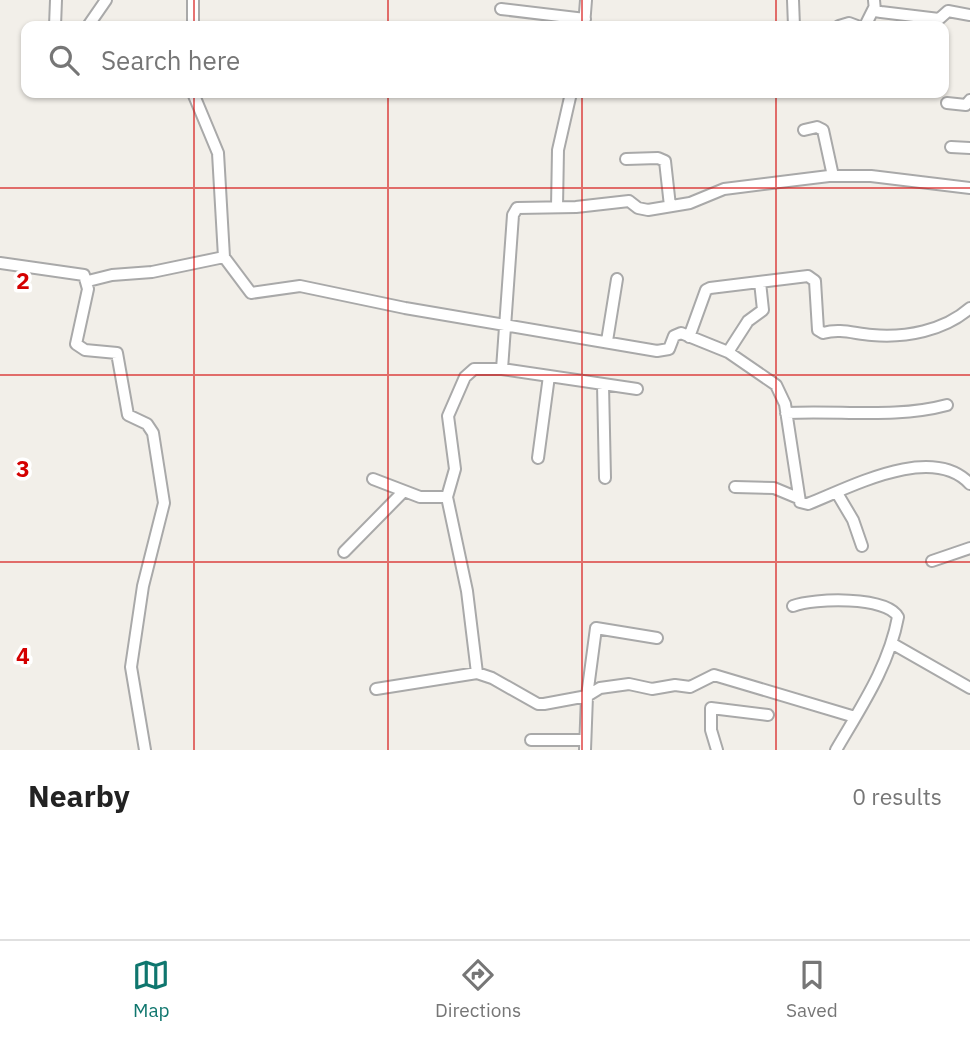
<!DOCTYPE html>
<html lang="en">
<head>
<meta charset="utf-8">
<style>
	body { margin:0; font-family:"IBM Plex Sans",sans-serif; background:#f2f2f2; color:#222 }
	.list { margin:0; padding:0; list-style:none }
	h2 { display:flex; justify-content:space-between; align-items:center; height:91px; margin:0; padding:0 28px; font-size:30px }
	h2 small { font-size:23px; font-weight:400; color:#767676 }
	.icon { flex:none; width:38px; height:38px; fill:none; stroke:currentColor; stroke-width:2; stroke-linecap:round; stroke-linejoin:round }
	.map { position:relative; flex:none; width:970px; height:750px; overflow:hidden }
	.search { position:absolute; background:#fff; box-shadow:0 2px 5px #0004; left:21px; right:21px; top:21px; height:77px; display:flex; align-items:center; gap:18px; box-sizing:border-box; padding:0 24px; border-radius:14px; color:#767676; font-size:26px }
	.sheet { height:189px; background:#fff }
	nav { display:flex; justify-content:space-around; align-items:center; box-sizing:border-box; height:98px; border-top:2px solid #e0e0e0; background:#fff; font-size:19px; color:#767676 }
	nav a { display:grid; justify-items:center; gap:4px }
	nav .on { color:#0f766e }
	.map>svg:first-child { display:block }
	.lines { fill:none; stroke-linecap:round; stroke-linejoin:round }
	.minor-casing { stroke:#a9a9a9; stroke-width:14 }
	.minor { stroke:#fff; stroke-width:10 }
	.grid { fill:none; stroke:#d40000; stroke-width:2; stroke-opacity:0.55 }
	.grid-label { font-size:23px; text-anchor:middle; font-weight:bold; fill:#d40000; stroke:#fff; stroke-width:7; stroke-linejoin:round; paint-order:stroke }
</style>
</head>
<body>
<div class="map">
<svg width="970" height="750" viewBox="0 0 970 750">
	<rect width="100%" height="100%" fill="#f2efe9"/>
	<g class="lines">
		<!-- minor casing -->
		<g class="minor-casing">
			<path id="minor" d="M793,0L794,26
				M874,0L875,11L881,12L939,19L948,11L970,15
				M501,9L585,19
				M55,26L56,0
				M88,26L106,0
				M193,26V0
				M584,26L586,0
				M839,26L849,23L857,26
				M865,26L874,8
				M193,93L218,153L224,257L251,293L300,286L405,308L657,351L669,349L674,336L681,333L728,352L776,385L785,404L800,502L808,504C851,487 932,443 970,484
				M947,103L966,105L970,100
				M804,130L817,127L823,130L833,176
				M951,147L970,148
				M626,159L658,158L665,161L670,206
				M557,207L558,150L571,93
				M0,263L84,275L88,289L76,344L85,350L117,353L128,415L147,424L153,433L164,503L143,586L131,667L145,750
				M88,281L112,275L152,272L224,257
				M689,337L706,290L710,288L808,276L815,281L818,330L823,333C841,328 855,334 872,335C905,338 944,331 970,308
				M607,341L617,279
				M728,352L748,321L763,310L760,282
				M502,369L513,215L517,208L576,207L629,201L638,208L648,210L690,203L724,189L829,176H871L970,188
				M603,385L605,478
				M786,413C840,410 895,419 947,405
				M538,458L549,376
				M373,479L420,497H447
				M735,487L774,488L798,498
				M837,493L853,520L862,546
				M344,552L403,492
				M932,561L970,548
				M793,606C814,598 887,596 898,617C889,666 861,707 836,750
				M893,644L970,688
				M477,673L467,591L447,497L455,469L448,416L465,377L474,369H502L637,389
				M376,689L477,673L492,678L538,704H544L587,696L600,688L629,684L652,689L675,685L690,687L714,675L855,717
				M531,740H585
				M585,750L587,696L596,628L657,638
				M717,750L711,730V708L768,715"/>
		</g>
		<!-- minor -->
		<use href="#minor" class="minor"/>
	</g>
	<!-- grid -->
	<path class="grid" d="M194,0V26M388,0V26M582,0V26M776,0V26M194,93V750M388,93V750M582,93V750M776,93V750M0,188H970M0,375H970M0,562H970"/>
	<g class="grid-label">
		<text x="23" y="289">2</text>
		<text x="23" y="477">3</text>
		<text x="23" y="664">4</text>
	</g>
</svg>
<div class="search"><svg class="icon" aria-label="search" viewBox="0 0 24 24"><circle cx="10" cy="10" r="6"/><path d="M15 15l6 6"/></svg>Search here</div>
</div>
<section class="sheet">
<h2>Nearby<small>0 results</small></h2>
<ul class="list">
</ul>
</section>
<nav>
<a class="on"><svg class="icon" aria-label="map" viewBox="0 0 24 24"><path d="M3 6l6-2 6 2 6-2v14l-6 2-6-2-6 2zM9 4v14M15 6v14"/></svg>Map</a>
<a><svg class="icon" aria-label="directions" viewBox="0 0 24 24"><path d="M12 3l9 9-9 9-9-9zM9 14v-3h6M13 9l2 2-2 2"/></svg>Directions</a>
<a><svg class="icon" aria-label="saved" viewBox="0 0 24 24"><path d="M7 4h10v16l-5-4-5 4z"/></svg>Saved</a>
</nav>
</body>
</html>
